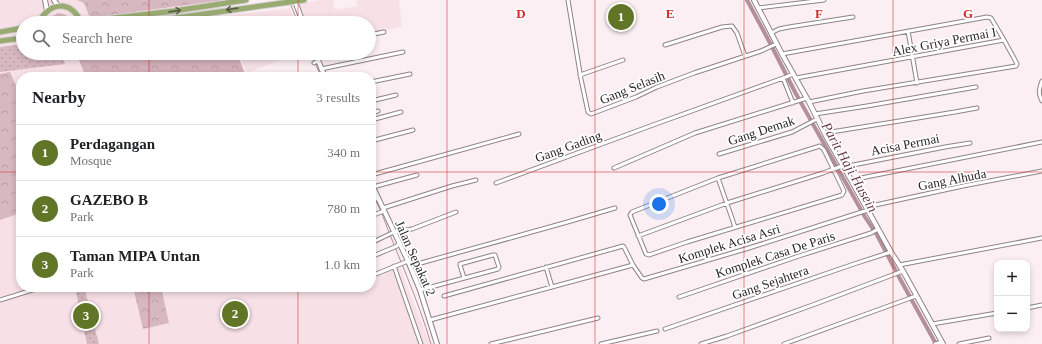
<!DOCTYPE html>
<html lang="en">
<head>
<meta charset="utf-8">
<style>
	body { margin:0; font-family:Georgia,serif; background:#f2f2f2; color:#202124 }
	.controls { position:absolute; right:12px; bottom:12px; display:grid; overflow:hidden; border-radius:8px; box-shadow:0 2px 6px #0003 }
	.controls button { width:36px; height:36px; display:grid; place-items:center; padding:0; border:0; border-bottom:1px solid #e0e0e0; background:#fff; color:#202124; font:20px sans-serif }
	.you { position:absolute; left:659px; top:204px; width:14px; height:14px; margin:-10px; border:3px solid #fff; border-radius:50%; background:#1a73e8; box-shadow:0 0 0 6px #1a73e833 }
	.badge { display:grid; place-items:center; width:26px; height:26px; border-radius:50%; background:#607526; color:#fff; font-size:13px; font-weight:700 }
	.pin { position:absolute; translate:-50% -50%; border:2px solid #fff; box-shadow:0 1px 4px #0006 }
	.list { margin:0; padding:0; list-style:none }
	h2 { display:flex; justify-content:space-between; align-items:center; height:52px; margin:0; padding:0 16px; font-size:17px }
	h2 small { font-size:13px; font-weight:400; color:#757577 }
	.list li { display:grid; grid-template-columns:26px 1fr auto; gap:12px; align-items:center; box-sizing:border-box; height:56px; padding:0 16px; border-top:1px solid #e0e0e0 }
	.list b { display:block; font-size:15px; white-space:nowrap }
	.list p { margin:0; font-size:13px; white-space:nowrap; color:#757577 }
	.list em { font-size:13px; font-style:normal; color:#757577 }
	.icon { flex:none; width:22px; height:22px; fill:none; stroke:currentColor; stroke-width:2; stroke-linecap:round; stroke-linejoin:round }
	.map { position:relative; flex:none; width:1042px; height:344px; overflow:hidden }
	.search { position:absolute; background:#fff; box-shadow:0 2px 6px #0003; left:16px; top:16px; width:360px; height:44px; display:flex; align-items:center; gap:10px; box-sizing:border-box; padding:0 14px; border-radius:22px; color:#757577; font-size:15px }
	.panel { position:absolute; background:#fff; box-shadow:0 2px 6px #0003; left:16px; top:72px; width:360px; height:220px; border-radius:16px }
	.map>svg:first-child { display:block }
	.built { fill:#f7e1e7 }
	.forest { fill:url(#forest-crowns) }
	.park { fill:url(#park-crowns) }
	.garden { fill:url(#garden-dots) }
	.water { fill:url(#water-waves) }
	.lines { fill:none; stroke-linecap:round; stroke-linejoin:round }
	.stream { stroke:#b28f99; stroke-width:1 }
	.canal { stroke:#b28f99; stroke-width:4 }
	.minor-casing { stroke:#8f8386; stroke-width:5 }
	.tertiary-casing { stroke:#8f8386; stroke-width:6 }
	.trunk-casing { stroke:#d0cfcf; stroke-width:7 }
	.minor { stroke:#fff; stroke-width:3 }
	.tertiary { stroke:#fff; stroke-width:4 }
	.trunk { stroke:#9aab72; stroke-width:5 }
	.oneway { stroke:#565b44 }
	.grid { fill:none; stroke:#d62828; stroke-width:1; stroke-opacity:0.55 }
	.labels { text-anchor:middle; stroke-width:3.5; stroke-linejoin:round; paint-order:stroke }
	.street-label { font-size:13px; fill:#292526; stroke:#fff }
	.water-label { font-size:14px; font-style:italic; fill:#6a3848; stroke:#fff }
	.grid-label { font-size:13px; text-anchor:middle; font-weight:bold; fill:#d62828; stroke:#fff; stroke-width:3.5; stroke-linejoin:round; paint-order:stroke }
</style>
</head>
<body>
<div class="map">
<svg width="1042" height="344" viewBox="0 0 1042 344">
	<defs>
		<pattern id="forest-crowns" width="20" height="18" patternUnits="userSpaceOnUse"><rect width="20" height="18" fill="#d5b1ba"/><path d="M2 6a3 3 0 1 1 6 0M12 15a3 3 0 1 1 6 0" fill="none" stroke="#b798a0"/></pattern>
		<pattern id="park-crowns" width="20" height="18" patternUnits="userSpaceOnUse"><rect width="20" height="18" fill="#d7b8c0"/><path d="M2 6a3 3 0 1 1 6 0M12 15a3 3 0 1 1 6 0" fill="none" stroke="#b99ea5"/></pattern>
		<pattern id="garden-dots" width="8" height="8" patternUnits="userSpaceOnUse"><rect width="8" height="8" fill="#d7b8c0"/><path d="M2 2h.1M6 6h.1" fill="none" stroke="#b99ea5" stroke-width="1.8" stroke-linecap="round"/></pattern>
		<pattern id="water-waves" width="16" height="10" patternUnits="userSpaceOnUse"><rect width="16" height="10" fill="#b28f99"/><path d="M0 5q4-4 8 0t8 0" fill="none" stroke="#91757d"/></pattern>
	</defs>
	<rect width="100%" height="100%" fill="#fceff3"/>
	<!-- built -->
	<path class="built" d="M0,0H220L221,16L290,8L295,23H225L223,19L224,23H23V53H237L247,77H21V287H339L341,291L351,287H371V279L400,267L430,344H0Z
		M320,0H333L335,10L357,6V0H399L402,27L369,34V23H306L298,4Z
		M238,53H300L247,73Z"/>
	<!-- forest -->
	<path class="forest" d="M222,17L224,23H181Z
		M76,53H237L245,74L224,77H86Z"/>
	<!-- park -->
	<path class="park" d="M77,0H224L90,18L84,3Z
		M59,13C66,14 70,17 73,23H46L52,16Z
		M10,72L21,97V213L0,220V74Z
		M133,287H161L169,323L143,329Z"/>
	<!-- garden -->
	<path class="garden" d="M23,44V53C29,53 35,52 40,53C49,54 54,60 63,58L65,64L0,72V47Z
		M75,287H84L99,344H87Z"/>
	<!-- water -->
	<path class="water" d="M56,17C62,16 67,17 70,23H50L53,19Z"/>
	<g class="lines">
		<!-- stream -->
		<path class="stream" d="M290,3L298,23
			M311,53L321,77
			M371,189L375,198
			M376,201L381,211
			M382,214C398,257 418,299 431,344"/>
		<!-- canal -->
		<path class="canal" d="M747,0L770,43L795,92L865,217L877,235L899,277L936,344"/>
		<!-- minor casing -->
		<g class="minor-casing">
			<path id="minor" d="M568,0L581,79L588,112L591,114L636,97L657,87L694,73L761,51L776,44
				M758,8L824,0
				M908,31L917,83
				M771,33L779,29L789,27L853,17
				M369,35L384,32
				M665,45L722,27L732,26L737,33L745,56
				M782,54L987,17L991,18L1004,40L796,78
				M314,63L318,61
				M321,69L403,52
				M580,75L623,60
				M783,78L793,103
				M1042,81C1039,89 1038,94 1042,101
				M371,82L410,74
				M371,101L396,95
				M809,102L863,91L1016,66L1017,64L1015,60L1004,40
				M371,113L378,111
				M815,114L867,106L976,87
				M371,120L401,112
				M825,133L955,112L977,108
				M371,141L413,130
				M820,146L824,150L844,191L842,195L687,242L649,255L646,254L630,215L632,212L718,178Z
				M719,154L792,132L817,119
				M843,167L945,147L970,143
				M614,168L695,133L807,98
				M371,175L519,134
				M718,178L735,227
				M851,180L1042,142
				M496,183L653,125L786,77L793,74
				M373,187L417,175
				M371,201L378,198
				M866,207L963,186L1042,171
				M383,208L452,186L476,180
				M371,216L384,211
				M638,236L727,203L823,173L842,166
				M371,243L394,232L412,229L456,212
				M371,257L397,246L399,243
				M899,265L1042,238
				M394,266L421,344
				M410,266L571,221L615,208
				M546,267L552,287
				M371,276L408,261
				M343,287H344
				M420,290L498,269L499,267L495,255H493L460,264V265L464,278
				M444,296L623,246L624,247L633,265L642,278L644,279L749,248L868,210
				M679,297L799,256L871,233L878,229
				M0,300L42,287
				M1027,308L1042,305
				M430,320L633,265
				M932,324L997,313
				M665,329L854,264L891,252
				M491,344L598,318
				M601,344L657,331
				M701,344L727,336L818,303L903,271
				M784,344L916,296
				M935,344L942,342
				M959,344L989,338"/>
		</g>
		<!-- tertiary casing -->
		<g class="tertiary-casing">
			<path id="tertiary" d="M45,0L47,11
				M54,0L58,6
				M754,0L782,54L809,102L827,138L851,180L891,252L903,271L943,344
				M295,1L303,23
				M315,53L325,77
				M371,183L408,261L420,290L437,344"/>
		</g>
		<!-- trunk casing -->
		<g class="trunk-casing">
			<path id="trunk" d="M81,22L88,21L174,11L246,0
				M39,23C48,1 73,0 81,23
				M133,23L175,18L304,0
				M0,32L23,28
				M0,41L23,38"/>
		</g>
		<!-- minor -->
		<use href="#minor" class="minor"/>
		<!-- tertiary -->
		<use href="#tertiary" class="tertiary"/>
		<!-- trunk -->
		<use href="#trunk" class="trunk"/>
	</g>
	<!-- one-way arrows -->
	<defs><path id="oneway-shaft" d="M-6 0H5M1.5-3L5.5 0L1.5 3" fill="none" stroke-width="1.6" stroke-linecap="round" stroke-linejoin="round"/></defs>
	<g class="oneway">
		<use href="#oneway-shaft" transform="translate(232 9) rotate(172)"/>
		<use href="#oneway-shaft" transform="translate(175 11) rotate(-8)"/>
	</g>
	<!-- grid -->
	<path class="grid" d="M149,0V23M298,0V23M447,0V344M595,0V344M744,0V344M893,0V344M149,53V77M298,53V77M0,172H21M371,172H1042M149,287V344M298,287V344"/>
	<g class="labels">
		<!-- street labels -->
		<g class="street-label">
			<text transform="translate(944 41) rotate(-11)" y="5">Alex Griya Permai I</text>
			<text transform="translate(632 87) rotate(-22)" y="5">Gang Selasih</text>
			<text transform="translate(761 130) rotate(-18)" y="5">Gang Demak</text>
			<text transform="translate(905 144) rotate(-11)" y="5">Acisa Permai</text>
			<text transform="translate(568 146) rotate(-20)" y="5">Gang Gading</text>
			<text transform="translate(952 179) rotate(-11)" y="5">Gang Alhuda</text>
			<text transform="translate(729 243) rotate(-17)" y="5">Komplek Acisa Asri</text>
			<text transform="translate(775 254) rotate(-18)" y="5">Komplek Casa De Paris</text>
			<text transform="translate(416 258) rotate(66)" y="5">Jalan Sepakat 2</text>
			<text transform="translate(770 282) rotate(-19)" y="5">Gang Sejahtera</text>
		</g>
		<!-- water labels -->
		<g class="water-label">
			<text transform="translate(850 167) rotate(61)" y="5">Parit Haji Husein</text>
		</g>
	</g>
	<g class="grid-label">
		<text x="521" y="18">D</text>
		<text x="670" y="18">E</text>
		<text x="819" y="18">F</text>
		<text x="968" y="18">G</text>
	</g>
</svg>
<div class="controls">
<button>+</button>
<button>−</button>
</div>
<div class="you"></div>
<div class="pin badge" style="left:621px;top:17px">1</div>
<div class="pin badge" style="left:235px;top:314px">2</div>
<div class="pin badge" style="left:86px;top:316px">3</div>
<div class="search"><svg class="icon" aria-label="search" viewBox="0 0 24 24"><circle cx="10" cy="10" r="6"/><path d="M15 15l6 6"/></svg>Search here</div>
<section class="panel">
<h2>Nearby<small>3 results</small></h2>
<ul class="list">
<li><span class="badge">1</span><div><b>Perdagangan</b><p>Mosque</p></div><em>340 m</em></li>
<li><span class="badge">2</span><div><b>GAZEBO B</b><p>Park</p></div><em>780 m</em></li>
<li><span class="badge">3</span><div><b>Taman MIPA Untan</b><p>Park</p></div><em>1.0 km</em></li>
</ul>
</section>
</div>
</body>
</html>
